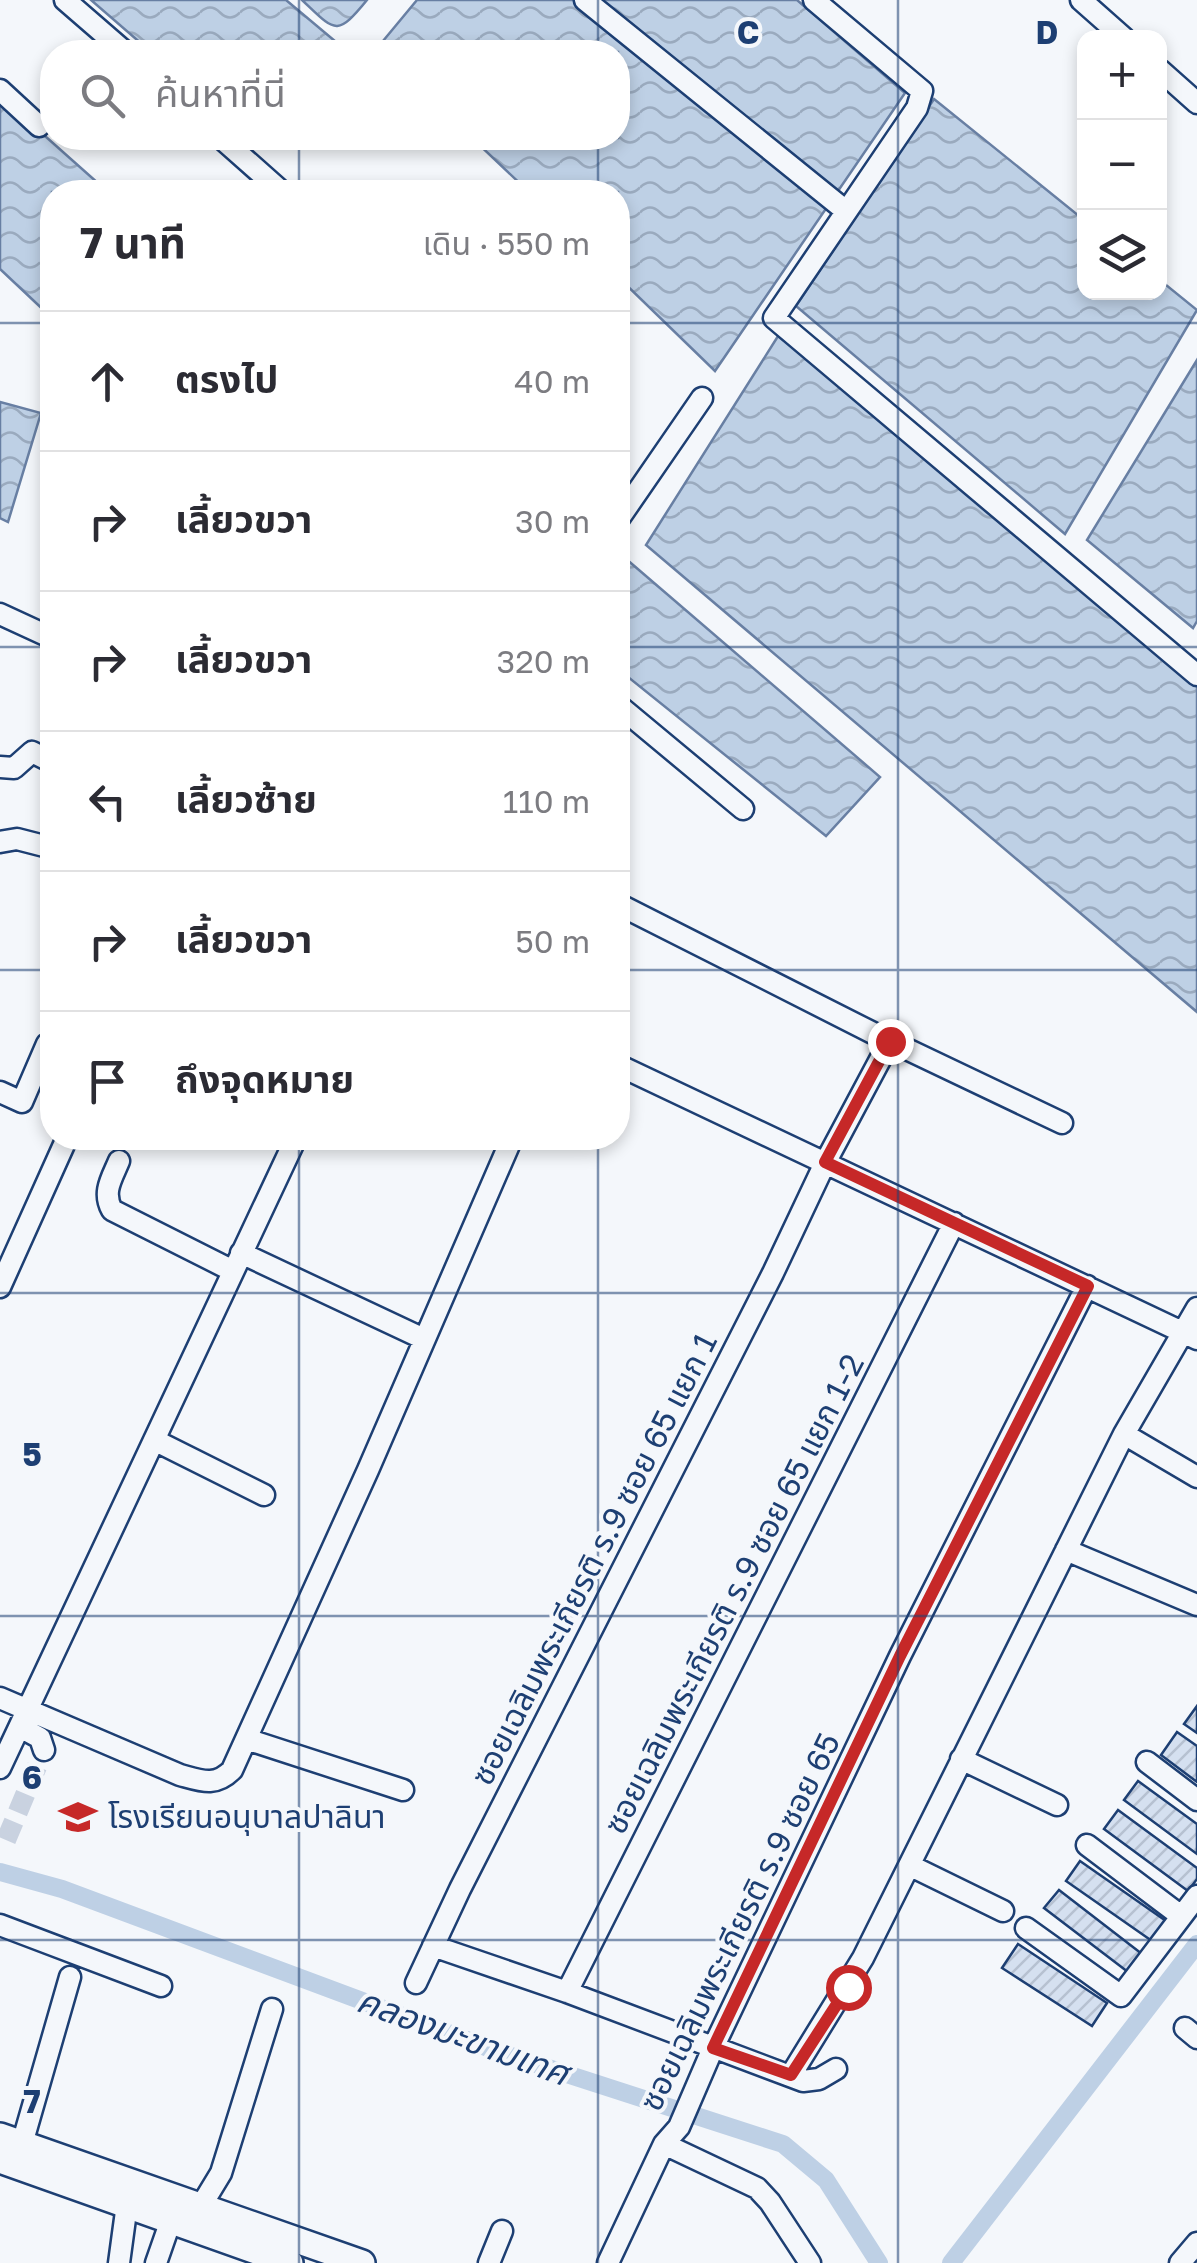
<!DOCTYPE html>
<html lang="th">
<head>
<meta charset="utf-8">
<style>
	body { margin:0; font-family:"Golos Text","Noto Sans Thai",sans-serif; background:#f2f2f3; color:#2b2b33 }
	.controls { position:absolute; right:30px; top:30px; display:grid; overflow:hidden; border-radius:20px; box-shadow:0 5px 15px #0003 }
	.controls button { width:90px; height:90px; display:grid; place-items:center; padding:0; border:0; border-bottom:2px solid #e1e1e2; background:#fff; color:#2b2b33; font:50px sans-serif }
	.stop { position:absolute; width:30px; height:30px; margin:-22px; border:8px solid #c62828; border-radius:50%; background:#fff }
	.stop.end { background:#c62828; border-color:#fff; box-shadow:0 2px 10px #0008 }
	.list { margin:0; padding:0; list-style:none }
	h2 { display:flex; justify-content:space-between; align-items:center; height:130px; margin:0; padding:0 40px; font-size:42px }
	h2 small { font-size:32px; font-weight:400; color:#7c7c81 }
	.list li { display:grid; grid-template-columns:65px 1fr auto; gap:30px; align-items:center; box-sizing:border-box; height:140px; padding:0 40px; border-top:2px solid #e1e1e2 }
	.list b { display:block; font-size:38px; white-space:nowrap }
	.list em { font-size:32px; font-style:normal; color:#7c7c81 }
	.icon { flex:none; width:55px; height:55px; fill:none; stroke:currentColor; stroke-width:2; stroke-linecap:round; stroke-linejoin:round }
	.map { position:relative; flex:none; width:1197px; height:2263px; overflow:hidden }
	.search { position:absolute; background:#fff; box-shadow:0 5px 15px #0003; left:40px; top:40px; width:590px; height:110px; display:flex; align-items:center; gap:25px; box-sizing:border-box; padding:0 35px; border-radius:40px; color:#7c7c81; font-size:38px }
	.panel { position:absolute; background:#fff; box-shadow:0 5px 15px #0003; left:40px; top:180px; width:590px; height:970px; border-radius:40px }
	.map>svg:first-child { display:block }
	.water { fill:url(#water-waves); stroke:#687fa3; stroke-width:2.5 }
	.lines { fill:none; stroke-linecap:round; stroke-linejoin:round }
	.canal { stroke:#bed0e5; stroke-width:18 }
	.building { fill:url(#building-hatch); stroke:#1d3f73; stroke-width:2.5 }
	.minor-tunnel { stroke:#c9d2e0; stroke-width:20; stroke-dasharray:20 10; stroke-linecap:butt }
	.minor-casing { stroke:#1d3f73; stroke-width:25 }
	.major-casing { stroke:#1d3f73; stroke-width:30 }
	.path { stroke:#5e769c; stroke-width:4; stroke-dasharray:8 5; stroke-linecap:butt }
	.minor { stroke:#f4f7fb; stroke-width:20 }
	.major { stroke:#f4f7fb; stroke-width:25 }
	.route { stroke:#c62828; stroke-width:12 }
	.grid { fill:none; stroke:#1d3f73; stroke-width:2.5; stroke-opacity:0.55 }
	.labels { text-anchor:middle; stroke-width:8; stroke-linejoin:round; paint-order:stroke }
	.street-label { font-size:32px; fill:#1d3f73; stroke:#f4f7fb }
	.poi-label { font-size:32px; fill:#1d3f73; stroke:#f4f7fb; text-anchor:start }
	.water-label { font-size:35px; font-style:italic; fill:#1d3f73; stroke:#f4f7fb }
	.grid-label { font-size:32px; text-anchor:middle; font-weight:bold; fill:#1d3f73; stroke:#f4f7fb; stroke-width:8; stroke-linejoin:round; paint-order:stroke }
</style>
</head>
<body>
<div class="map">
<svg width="1197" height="2263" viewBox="0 0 1197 2263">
	<defs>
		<pattern id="water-waves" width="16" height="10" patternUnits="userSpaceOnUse" patternTransform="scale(2.5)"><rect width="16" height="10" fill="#bed0e5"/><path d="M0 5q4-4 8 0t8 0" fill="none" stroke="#9aaabe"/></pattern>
		<pattern id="building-hatch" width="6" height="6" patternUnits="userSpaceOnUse" patternTransform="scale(2.5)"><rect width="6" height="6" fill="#d5e0f0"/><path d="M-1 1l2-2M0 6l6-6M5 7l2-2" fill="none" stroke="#b6c1d1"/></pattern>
	</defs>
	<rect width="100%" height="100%" fill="#f4f7fb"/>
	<!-- water -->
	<path class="water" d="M91,0H286L348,52H151Z
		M302,0H367C336,38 335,31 302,0Z
		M417,0H797L905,93L715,371L618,277V192H529L472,138H618V52H384L378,47Z
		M0,96L108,192H52V318L0,269Z
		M934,99L1084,220V292H1160V280L1197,310L1065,534L796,306Z
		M780,333L1197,682V1012L646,545Z
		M1197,360V621L1193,628L1087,540Z
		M0,402L41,413L8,522L0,518Z
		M625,558L880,777L826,836L618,669V571Z"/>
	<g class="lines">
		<!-- canal -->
		<path class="canal" d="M0,1872L62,1889L499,2052L783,2144L826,2180L879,2263
			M951,2263L1197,1944"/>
	</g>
	<!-- building -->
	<path class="building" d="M1197,1706V1733L1184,1724Z
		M1177,1732L1197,1746V1782L1161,1755Z
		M1138,1781L1197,1824V1854L1124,1800Z
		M1118,1810L1197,1868V1879L1188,1891L1104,1829Z
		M1080,1861L1166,1921L1152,1941L1066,1881Z
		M1059,1890L1142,1954L1128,1972L1044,1908Z
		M1018,1944L1107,2003L1092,2026L1002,1968Z"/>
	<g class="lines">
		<!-- minor-tunnel -->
		<path class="minor-tunnel" d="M6,1840L44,1750"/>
		<!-- minor casing -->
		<g class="minor-casing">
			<path id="minor" d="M65,0L125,52
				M585,0L846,211
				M814,0L922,91L917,108L774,318L1197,675
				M1081,0L1124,38
				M1160,70L1197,103
				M0,90L39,126
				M221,138L282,192
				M618,520L702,398
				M0,614L52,638
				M618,705L743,809
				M0,767L14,768L32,752L52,762
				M0,842L17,839L52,848
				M618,904L873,1033L1062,1123
				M618,1065L1197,1339
				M0,1092L22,1102L47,1044
				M119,1161C112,1178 102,1192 112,1210L233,1271
				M241,1253L424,1339
				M0,1287L67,1138
				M1124,1434L1197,1477
				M154,1440L264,1495
				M1066,1550L1197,1605
				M0,1698L180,1775C202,1781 215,1787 232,1770L368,1470L509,1145
				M20,1727L40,1738L44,1750
				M246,1739L403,1790
				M961,1759L1057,1805
				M1147,1762L1197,1800
				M0,1768L296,1138
				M1087,1845L1181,1916
				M911,1866L1003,1911
				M0,1925L161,1986
				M1026,1928L1121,1996L1197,1896
				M433,1946L567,1992L803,2081L819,2079L836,2069
				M416,1983L460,1889L773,1273L825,1163L890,1041
				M567,1992L954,1223
				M1185,2028L1197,2038
				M791,2075L863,1958L1124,1434L1197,1308
				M22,2144L70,1977
				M664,2144L757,2188L770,2202L810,2263
				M201,2206L221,2173L272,2009
				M119,2263L127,2204
				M156,2263L171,2220
				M489,2263L502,2231
				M608,2263L664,2144L679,2127L713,2048L900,1656L1087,1286
				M1180,2263L1197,2243"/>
		</g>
		<!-- major casing -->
		<g class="major-casing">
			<path id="major" d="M0,2136L362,2263
				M0,2160L290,2263"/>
		</g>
		<!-- path -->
		<path class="path" d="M44,612L52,593"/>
		<!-- minor -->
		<use href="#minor" class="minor"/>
		<!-- major -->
		<use href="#major" class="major"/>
	</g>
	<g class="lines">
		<!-- route -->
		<path class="route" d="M848,1987L791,2075L713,2048L900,1656L1088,1286L825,1162L890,1041"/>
	</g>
	<!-- grid -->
	<path class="grid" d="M299,0V52M598,0V52M898,0V2263M299,138V192M598,138V192M0,323H52M618,323H1197M0,647H52M618,647H1197M0,970H52M618,970H1197M299,1138V2263M598,1138V2263M0,1293H1197M0,1616H1197M0,1940H1197"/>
	<!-- icons -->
	<defs>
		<g id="school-bare" transform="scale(3)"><path d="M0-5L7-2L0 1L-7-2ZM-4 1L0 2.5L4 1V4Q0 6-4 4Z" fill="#c62828" stroke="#f4f7fb" stroke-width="2.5" paint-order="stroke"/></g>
	</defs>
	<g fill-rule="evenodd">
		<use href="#school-bare" x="78" y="1817"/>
	</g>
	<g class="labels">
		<!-- street labels -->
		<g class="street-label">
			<text transform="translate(594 1559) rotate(-63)" y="11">ซอยเฉลิมพระเกียรติ ร.9 ซอย 65 แยก 1</text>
			<text transform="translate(734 1594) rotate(-63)" y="11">ซอยเฉลิมพระเกียรติ ร.9 ซอย 65 แยก 1-2</text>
			<text transform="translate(740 1922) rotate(-64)" y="11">ซอยเฉลิมพระเกียรติ ร.9 ซอย 65</text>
		</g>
		<!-- poi labels -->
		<g class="poi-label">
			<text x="108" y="1828">โรงเรียนอนุบาลปาลินา</text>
		</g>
		<!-- water labels -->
		<g class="water-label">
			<text transform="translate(463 2037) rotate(20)" y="12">คลองมะขามเทศ</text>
		</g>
	</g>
	<g class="grid-label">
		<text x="748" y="44">C</text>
		<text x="1047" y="44">D</text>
		<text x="32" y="1466">5</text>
		<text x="32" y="1789">6</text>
		<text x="32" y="2113">7</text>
	</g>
</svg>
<div class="controls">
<button>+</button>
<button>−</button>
<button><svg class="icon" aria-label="layers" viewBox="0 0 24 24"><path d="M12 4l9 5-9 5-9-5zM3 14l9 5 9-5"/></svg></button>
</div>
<div class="stop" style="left:848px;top:1987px"></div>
<div class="stop end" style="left:890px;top:1041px"></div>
<div class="search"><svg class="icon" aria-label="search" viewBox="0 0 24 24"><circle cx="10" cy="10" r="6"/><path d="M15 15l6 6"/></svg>ค้นหาที่นี่</div>
<section class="panel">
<h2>7 นาที<small>เดิน · 550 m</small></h2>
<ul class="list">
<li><svg class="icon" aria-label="ahead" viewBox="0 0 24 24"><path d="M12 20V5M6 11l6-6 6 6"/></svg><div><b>ตรงไป</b></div><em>40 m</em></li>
<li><svg class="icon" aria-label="right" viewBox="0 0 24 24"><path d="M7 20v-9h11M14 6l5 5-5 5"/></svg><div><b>เลี้ยวขวา</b></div><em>30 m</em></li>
<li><svg class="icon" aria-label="right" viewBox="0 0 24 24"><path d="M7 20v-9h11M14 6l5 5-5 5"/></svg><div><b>เลี้ยวขวา</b></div><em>320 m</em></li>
<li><svg class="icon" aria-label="left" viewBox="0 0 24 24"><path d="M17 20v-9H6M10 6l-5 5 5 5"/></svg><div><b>เลี้ยวซ้าย</b></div><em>110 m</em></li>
<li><svg class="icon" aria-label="right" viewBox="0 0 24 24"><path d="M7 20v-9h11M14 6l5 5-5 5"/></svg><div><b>เลี้ยวขวา</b></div><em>50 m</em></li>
<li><svg class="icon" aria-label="arrive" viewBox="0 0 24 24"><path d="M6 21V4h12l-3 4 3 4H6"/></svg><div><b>ถึงจุดหมาย</b></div></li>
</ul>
</section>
</div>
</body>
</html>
